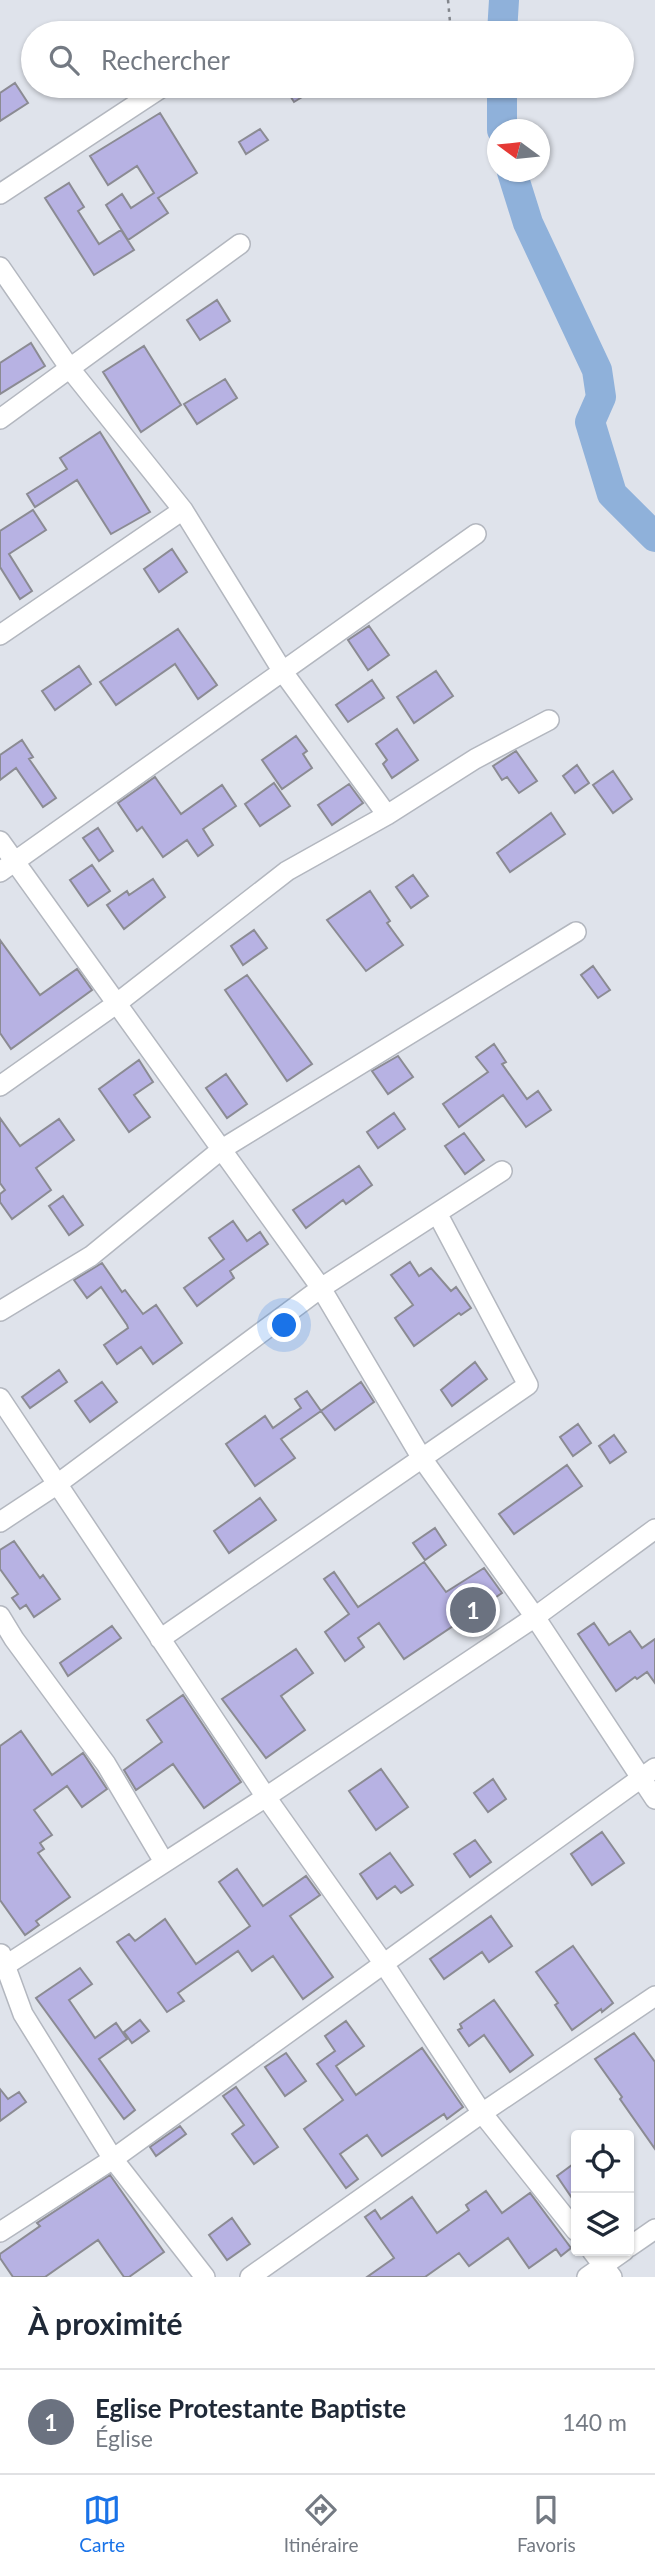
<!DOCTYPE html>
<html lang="fr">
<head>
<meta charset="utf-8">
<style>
	body { margin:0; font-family:Lato,sans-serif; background:#f2f2f3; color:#1f2937 }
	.controls { position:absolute; right:21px; bottom:21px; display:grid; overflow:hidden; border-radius:7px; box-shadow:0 2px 5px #0004 }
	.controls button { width:63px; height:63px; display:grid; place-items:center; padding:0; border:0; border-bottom:2px solid #e0e1e3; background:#fff; color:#1f2937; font:35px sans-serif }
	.compass { position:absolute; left:487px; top:119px; width:63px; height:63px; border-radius:50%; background:#fff; box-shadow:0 2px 5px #0004; rotate:285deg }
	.you { position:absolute; left:285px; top:1326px; width:24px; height:24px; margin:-18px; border:5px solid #fff; border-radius:50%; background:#1a73e8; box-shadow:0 0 0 10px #1a73e833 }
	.badge { display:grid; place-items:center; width:46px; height:46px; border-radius:50%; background:#1a73e8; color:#fff; font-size:23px; font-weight:700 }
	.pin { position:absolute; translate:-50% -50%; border:4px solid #fff; box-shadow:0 2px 7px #0006 }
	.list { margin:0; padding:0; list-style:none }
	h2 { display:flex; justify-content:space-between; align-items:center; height:91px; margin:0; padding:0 28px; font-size:30px }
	h2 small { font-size:23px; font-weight:400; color:#747a83 }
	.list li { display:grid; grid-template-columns:46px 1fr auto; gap:21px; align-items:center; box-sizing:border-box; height:105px; padding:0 28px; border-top:2px solid #e0e1e3 }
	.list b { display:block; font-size:26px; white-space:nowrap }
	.list p { margin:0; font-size:23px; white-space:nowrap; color:#747a83 }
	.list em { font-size:23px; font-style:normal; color:#747a83 }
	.icon { flex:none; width:38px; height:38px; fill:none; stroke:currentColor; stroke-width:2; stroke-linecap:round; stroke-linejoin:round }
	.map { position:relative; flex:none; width:655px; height:2277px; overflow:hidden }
	.search { position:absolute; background:#fff; box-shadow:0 2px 5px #0004; left:21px; right:21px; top:21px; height:77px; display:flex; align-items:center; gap:18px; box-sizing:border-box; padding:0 24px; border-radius:38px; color:#747a83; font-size:26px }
	.sheet { height:196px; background:#fff }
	nav { display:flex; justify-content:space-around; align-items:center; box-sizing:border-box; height:98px; border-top:2px solid #e0e1e3; background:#fff; font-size:19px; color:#747a83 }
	nav a { display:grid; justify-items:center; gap:4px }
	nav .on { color:#1a73e8 }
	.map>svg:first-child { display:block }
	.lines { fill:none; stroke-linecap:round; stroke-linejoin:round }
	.river { stroke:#8fb1da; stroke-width:30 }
	.building { fill:#b7b2e3; stroke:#8b8b93; stroke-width:2 }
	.minor-casing { stroke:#b3b7bf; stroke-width:22 }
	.path { stroke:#83868c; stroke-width:2.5; stroke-dasharray:3.5 5; stroke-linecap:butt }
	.minor { stroke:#fff; stroke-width:19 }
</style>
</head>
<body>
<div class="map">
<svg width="655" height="2277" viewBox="0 0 655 2277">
	<rect width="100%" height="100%" fill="#dfe3eb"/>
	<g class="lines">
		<!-- river -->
		<path class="river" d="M502,33L504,0
			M502,86V130
			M512,172L528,223L597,370L601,397L590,422L612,494L655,537"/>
	</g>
	<!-- building -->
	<path class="building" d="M15,83L28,103L0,121V93Z
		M284,86H320L294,102Z
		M160,113L197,173L158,198L168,213L128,240L106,205L122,194L131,208L154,193L137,166L108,185L90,156Z
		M260,129L268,140L246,154L239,142Z
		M69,183L84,207L78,211L99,244L121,230L134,250L94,275L45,198Z
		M217,300L230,321L200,340L187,320Z
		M31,343L45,366L0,394V363Z
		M144,346L181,405L141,432L103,372Z
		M225,379L237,398L197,424L184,404Z
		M100,432L150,512L111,534L77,480L35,507L27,494L67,469L60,458Z
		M33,510L46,530L9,554L32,591L20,599L0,567V531Z
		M172,549L187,572L159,592L144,569Z
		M369,626L389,655L368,670L348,640Z
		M178,629L217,685L198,699L175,664L116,705L100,682Z
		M79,666L91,684L55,710L42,691Z
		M436,671L453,696L414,723L397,697Z
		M372,680L384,698L348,722L336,705Z
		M397,729L418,760L392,778L383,764L387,760L376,744Z
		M296,736L307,751L303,754L312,768L282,789L262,760Z
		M22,740L33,757L29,759L56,798L43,807L16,768L0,780V755Z
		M516,751L537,781L519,793L507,777L502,780L493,766Z
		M577,765L589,783L575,793L563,776Z
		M613,771L632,799L613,813L593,785Z
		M155,777L181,814L222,785L236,806L203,829L213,845L198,856L187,840L163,857L142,827L137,831L118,803Z
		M274,783L290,806L260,826L245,804Z
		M349,784L363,803L332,825L318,805Z
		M551,813L565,834L510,872L497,853Z
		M98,828L113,851L99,861L83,838Z
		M92,865L110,891L88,906L70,880Z
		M413,875L428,896L411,908L396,887Z
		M153,879L165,897L124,929L107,905L127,891L129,895Z
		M370,891L390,921L387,923L403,945L366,971L327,920Z
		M254,930L267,948L243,965L231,946Z
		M0,940L40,995L77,969L92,990L11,1049L0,1033Z
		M593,966L610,990L598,998L581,975Z
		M247,975L312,1064L287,1081L225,990Z
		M494,1044L506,1062L502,1064L527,1099L538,1091L551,1110L526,1127L503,1095L459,1127L443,1104L488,1072L476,1057Z
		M398,1056L413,1077L388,1094L372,1071Z
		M139,1060L153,1082L134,1095L150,1117L129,1132L99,1089Z
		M226,1074L247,1104L227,1118L206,1088Z
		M394,1113L405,1129L378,1148L367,1132Z
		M0,1118L20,1146L59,1119L74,1140L36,1168L51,1190L12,1219L0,1202V1194L5,1190L0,1183Z
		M464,1133L484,1160L465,1174L445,1146Z
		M359,1166L372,1185L346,1204L343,1200L306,1228L293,1210Z
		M63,1196L83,1225L69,1235L49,1206Z
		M233,1221L247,1241L260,1232L268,1244L230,1271L234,1278L197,1306L184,1288L224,1259L209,1238Z
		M410,1262L419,1276L431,1268L451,1291L456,1287L471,1308L461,1315L459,1313L414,1346L395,1318L413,1305L391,1275Z
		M102,1263L122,1292L125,1290L143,1314L156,1305L182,1343L153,1364L141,1347L117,1364L104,1345L128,1328L127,1325L101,1287L87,1298L74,1280Z
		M475,1362L487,1379L452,1406L441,1390Z
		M59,1370L67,1382L30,1408L22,1397Z
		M102,1382L117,1402L90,1422L75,1401Z
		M361,1382L374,1402L335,1430L321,1411Z
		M307,1391L321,1411L281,1439L295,1458L255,1486L226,1444L265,1416L273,1428L301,1408L295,1399Z
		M578,1424L591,1443L573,1456L560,1437Z
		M614,1435L626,1452L610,1463L599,1446Z
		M567,1465L582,1486L514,1534L499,1514Z
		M260,1498L276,1520L229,1553L214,1531Z
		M435,1528L446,1545L425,1560L413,1543Z
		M14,1541L40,1578L43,1575L60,1599L34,1617L26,1605L20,1609L12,1598L18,1594L0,1569V1550Z
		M424,1562L446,1592L484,1568L502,1593L404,1659L379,1623L358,1638L364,1647L345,1661L325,1632L349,1614L324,1579L334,1572L358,1607Z
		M594,1623L609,1645L630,1631L642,1648L655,1639V1683L647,1672L637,1679L635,1677L616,1691L578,1634Z
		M112,1626L121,1638L68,1676L60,1663Z
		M296,1649L313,1673L281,1696L305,1730L266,1758L222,1699Z
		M183,1695L241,1782L204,1808L173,1764L136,1790L124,1770L162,1742L147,1720Z
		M21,1731L52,1775L83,1753L107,1789L82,1807L67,1786L34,1810L52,1835L40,1843L44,1849L38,1853L70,1897L36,1921L39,1925L25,1935L0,1900V1746Z
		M381,1769L408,1807L376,1830L349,1791Z
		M493,1779L506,1799L488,1812L474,1793Z
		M602,1832L624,1863L592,1885L571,1854Z
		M475,1840L491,1862L470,1877L454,1854Z
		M390,1853L413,1885L401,1893L395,1886L377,1899L360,1874Z
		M237,1869L263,1906L306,1876L320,1895L290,1916L333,1977L303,1999L273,1956L252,1971L238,1951L178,1993L184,2001L167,2012L117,1942L129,1934L135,1941L165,1919L196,1964L250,1926L219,1882Z
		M491,1916L512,1946L489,1962L482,1952L444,1979L430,1959Z
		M573,1946L613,2003L602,2012L601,2009L572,2030L555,2005L558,2003L536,1972Z
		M80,1968L92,1984L69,2000L95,2038L116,2023L127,2039L99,2059L135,2110L124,2119L36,1998Z
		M494,2000L533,2055L510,2072L484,2035L469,2046L458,2030L462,2028L460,2024Z
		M140,2020L149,2031L132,2043L124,2032Z
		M346,2021L364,2046L336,2066L356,2095L422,2048L463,2107L447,2119L444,2114L382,2156L367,2135L340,2154L358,2179L346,2188L304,2129L343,2100L317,2064L335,2051L325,2036Z
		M634,2033L655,2062V2149L620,2099L622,2097L595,2059Z
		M286,2053L306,2081L285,2096L265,2067Z
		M236,2087L278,2147L254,2164L232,2134L244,2125L223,2096Z
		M0,2089L8,2099L19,2092L26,2102L0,2121Z
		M180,2126L186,2134L156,2156L150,2147Z
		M576,2162V2204L557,2176Z
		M110,2175L164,2252L129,2277H124L98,2240L45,2277H13L0,2258V2254L40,2226L37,2223Z
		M486,2191L502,2213L530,2193L571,2248L561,2256L556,2249L529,2268L508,2238L469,2266L459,2253L425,2277H367L394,2258L365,2217L375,2210L381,2219L412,2197L437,2233L469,2210L466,2205Z
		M232,2218L250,2244L227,2260L209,2235Z"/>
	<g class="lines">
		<!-- minor casing -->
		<g class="minor-casing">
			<path id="minor" d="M0,194L164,86
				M0,267L71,370L183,510L283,672L387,815
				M0,419L240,244
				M0,635L183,510
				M0,841L321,1288L421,1457L535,1617L655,1799
				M0,872L476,534
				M0,1086L116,1004L287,871L387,815L475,759L549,720
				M0,1311L91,1256L222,1149L576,932
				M0,1398L266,1797L384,1964L482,2113L576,2231
				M0,1522L56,1485L321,1288L502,1171
				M0,1616L14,1639L106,1764L164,1862
				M160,1639L528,1385L437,1213
				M1,1954L23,2014L113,2159L205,2277
				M0,1969L266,1797L535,1617L655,1529
				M0,2232L113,2159L655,1768
				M629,2247L655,2229
				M592,2251L612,2277
				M250,2277L482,2113L655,1996
				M587,2277L624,2251"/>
		</g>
		<!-- path -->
		<path class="path" d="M448,0L451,33
			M455,86L456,94"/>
		<!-- minor -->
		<use href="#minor" class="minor"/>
	</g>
</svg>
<div class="controls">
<button><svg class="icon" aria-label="locate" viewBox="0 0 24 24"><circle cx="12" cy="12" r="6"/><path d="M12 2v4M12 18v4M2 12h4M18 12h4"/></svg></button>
<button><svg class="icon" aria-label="layers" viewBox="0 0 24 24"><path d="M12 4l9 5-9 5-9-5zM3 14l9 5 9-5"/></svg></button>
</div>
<svg class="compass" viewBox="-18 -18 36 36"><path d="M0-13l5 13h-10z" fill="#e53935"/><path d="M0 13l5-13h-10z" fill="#747a83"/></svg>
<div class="you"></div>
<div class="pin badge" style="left:473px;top:1610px;background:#6b7280">1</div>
<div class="search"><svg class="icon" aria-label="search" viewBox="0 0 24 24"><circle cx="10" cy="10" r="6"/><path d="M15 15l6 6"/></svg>Rechercher</div>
</div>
<section class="sheet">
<h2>À proximité<small></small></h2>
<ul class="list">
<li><span class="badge" style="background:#6b7280">1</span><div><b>Eglise Protestante Baptiste</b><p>Église</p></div><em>140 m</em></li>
</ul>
</section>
<nav>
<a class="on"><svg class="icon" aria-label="map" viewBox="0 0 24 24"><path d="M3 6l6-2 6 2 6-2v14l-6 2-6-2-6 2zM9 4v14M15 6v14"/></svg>Carte</a>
<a><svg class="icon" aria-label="directions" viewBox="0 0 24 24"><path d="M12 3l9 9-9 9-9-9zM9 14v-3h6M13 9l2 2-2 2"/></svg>Itinéraire</a>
<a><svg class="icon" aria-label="saved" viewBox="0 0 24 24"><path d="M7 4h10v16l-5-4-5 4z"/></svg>Favoris</a>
</nav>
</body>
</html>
